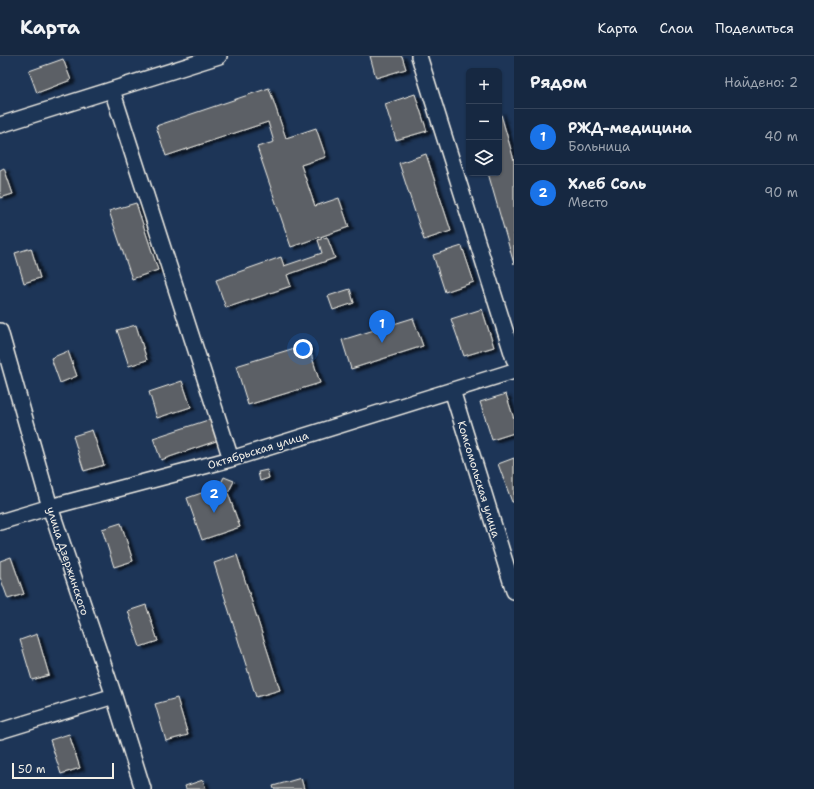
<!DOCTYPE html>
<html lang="ru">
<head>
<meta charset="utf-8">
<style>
	body { margin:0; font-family:"Shantell Sans",sans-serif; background:#1f3048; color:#f1f3f6 }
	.controls { position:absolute; right:12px; top:12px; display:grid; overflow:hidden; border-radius:6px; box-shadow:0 1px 3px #0004 }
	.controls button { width:36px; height:36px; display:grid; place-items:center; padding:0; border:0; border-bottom:1px solid #35445a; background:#162841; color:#f1f3f6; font:20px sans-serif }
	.scale { position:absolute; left:12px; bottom:10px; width:102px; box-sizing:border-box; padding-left:4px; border:2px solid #f4f1e8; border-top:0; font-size:11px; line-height:14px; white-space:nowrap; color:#f4f1e8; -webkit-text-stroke:3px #1d3557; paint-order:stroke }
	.you { position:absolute; left:303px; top:293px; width:14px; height:14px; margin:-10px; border:3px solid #fff; border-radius:50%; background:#1a73e8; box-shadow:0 0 0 6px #1a73e833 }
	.badge { display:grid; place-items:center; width:26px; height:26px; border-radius:50%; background:#1a73e8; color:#fff; font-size:13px; font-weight:700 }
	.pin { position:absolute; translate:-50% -33px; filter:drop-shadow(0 1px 2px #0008) }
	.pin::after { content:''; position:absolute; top:21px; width:14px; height:12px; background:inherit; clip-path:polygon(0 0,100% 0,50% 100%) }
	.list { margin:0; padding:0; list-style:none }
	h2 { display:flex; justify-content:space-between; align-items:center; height:52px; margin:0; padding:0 16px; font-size:17px }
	h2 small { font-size:13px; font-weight:400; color:#9ea6b1 }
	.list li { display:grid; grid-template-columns:26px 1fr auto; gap:12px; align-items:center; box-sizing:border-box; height:56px; padding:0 16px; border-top:1px solid #35445a }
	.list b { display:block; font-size:15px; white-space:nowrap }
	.list p { margin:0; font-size:13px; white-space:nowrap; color:#9ea6b1 }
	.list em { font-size:13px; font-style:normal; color:#9ea6b1 }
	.icon { flex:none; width:22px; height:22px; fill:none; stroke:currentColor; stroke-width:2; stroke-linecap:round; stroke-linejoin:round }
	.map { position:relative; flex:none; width:514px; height:733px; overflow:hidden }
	header { display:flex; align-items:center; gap:24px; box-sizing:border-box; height:56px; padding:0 20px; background:#162841; border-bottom:1px solid #35445a }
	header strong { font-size:19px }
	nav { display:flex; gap:22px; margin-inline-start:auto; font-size:14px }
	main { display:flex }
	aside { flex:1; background:#162841 }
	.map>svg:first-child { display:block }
	.building { fill:#5b6066; stroke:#f4f1e8; filter:url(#shadow) }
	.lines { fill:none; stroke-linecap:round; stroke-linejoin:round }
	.minor-casing { stroke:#f4f1e8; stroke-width:18 }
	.minor { stroke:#1d3557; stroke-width:15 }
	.labels { text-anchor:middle; stroke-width:3; stroke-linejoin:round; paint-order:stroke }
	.street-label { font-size:11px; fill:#f4f1e8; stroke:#1d3557 }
</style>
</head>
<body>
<header>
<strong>Карта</strong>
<nav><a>Карта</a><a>Слои</a><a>Поделиться</a></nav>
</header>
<main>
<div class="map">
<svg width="514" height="733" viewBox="0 0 514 733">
	<defs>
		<filter id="shadow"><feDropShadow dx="4.5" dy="2.5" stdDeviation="1" flood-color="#0009"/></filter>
	</defs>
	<rect width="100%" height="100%" fill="#1d3557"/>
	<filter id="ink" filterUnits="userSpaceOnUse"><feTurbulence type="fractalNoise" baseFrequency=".025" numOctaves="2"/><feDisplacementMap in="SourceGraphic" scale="8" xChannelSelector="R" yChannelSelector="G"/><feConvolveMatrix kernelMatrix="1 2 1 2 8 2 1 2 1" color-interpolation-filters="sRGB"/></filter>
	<g filter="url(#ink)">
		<!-- building -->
		<path class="building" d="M370,0H402L406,13L376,22Z
			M63,3L71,24L37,37L29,15Z
			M269,32L286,82L316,72L326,101L301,109L315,150L339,142L349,171L291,191L257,91L274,86L268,66L166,100L156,70Z
			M415,38L427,75L396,84L385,48Z
			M500,55L514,104V208L488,117H499Z
			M426,98L451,175L424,184L399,107Z
			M4,112L13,138L0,142V114Z
			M136,147L158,214L132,223L109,155Z
			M327,181L335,202L287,219L291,230L226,252L216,224L281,201L284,210L322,197L318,184Z
			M462,190L474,226L445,236L433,199Z
			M31,192L40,222L24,227L15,197Z
			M350,233L354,247L333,254L328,240Z
			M482,253L494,291L464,300L451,263Z
			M413,262L423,290L351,313L342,284Z
			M136,269L147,304L129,310L117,274Z
			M308,288L320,327L248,349L236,310Z
			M68,295L77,320L60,327L51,302Z
			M182,325L191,351L157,362L149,336Z
			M506,338L514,363V377L492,384L480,346Z
			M211,363L219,384L161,404L153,382Z
			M92,374L104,409L84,415L73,380Z
			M514,402V446H512L498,408Z
			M267,414L269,422L260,425L258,416Z
			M224,421L234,425L228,437L240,471L202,484L187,442L219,431Z
			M121,467L133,505L114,511L102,473Z
			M237,499L280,634L256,641L214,507Z
			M11,501L24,538L8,543L0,521V505Z
			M146,549L158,585L140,591L128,555Z
			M37,578L49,619L32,624L20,584Z
			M177,642L188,679L166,685L155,648Z
			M69,678L80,712L61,718L50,684Z
			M301,722L304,733H274L273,730Z
			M203,724L206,733H186L185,730Z"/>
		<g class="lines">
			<!-- minor casing -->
			<g class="minor-casing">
				<path id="minor" d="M419,0L514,303
					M112,34L231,403
					M0,69L219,0
					M0,275L50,451L114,640L143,733
					M452,334L514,535
					M0,466L50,451L231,403L514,315
					M0,675L114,640"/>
			</g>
			<!-- minor -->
			<use href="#minor" class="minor"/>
		</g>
	</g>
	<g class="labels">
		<!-- street labels -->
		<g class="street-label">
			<text transform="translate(258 394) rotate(-17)" y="4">Октябрьская улица</text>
			<text transform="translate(479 423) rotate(73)" y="4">Комсомольская улица</text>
			<text transform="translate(68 505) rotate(72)" y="4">улица Дзержинского</text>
		</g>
	</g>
</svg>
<div class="controls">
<button>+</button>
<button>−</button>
<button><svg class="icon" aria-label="layers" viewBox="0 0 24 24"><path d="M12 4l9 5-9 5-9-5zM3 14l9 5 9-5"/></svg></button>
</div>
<div class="scale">50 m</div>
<div class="you"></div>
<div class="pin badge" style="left:382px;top:287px">1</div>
<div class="pin badge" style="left:214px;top:457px">2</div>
</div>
<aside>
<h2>Рядом<small>Найдено: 2</small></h2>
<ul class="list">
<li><span class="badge">1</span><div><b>РЖД-медицина</b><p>Больница</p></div><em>40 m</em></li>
<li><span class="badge">2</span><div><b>Хлеб Соль</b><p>Место</p></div><em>90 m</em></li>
</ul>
</aside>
</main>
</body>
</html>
